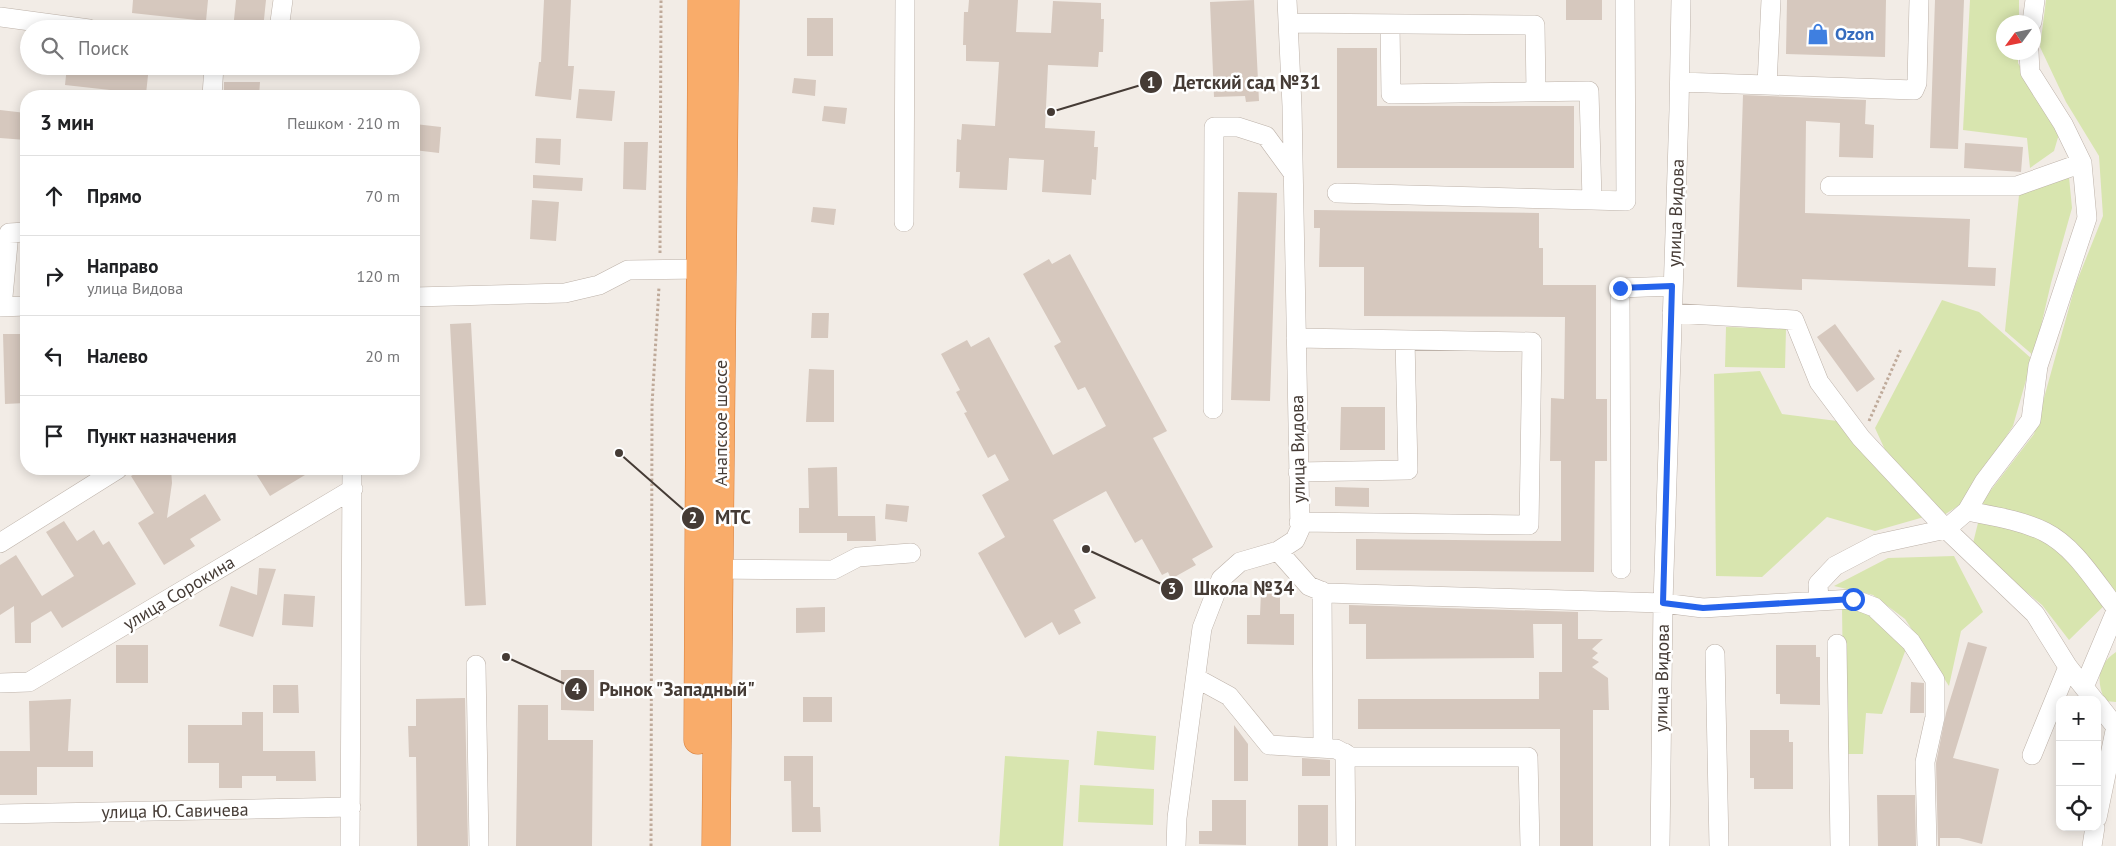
<!DOCTYPE html>
<html lang="ru">
<head>
<meta charset="utf-8">
<style>
	body { margin:0; font-family:"PT Sans",sans-serif; background:#f6f6f6; color:#202124 }
	.controls { position:absolute; right:15px; bottom:15px; display:grid; overflow:hidden; border-radius:10px; box-shadow:0 2px 12px #0003 }
	.controls button { width:45px; height:45px; display:grid; place-items:center; padding:0; border:0; border-bottom:1px solid #e0e0e0; background:#fff; color:#202124; font:25px sans-serif }
	.compass { position:absolute; left:1996px; top:15px; width:45px; height:45px; border-radius:50%; background:#fff; box-shadow:0 2px 12px #0003; rotate:237deg }
	.stop { position:absolute; width:15px; height:15px; margin:-11px; border:4px solid #2563eb; border-radius:50%; background:#fff }
	.stop.end { background:#2563eb; border-color:#fff; box-shadow:0 1px 5px #0008 }
	.list { margin:0; padding:0; list-style:none }
	h2 { display:flex; justify-content:space-between; align-items:center; height:65px; margin:0; padding:0 20px; font-size:21px }
	h2 small { font-size:16px; font-weight:400; color:#757577 }
	.list li { display:grid; grid-template-columns:32px 1fr auto; gap:15px; align-items:center; box-sizing:border-box; height:80px; padding:0 20px; border-top:1px solid #e0e0e0 }
	.list b { display:block; font-size:19px; white-space:nowrap }
	.list p { margin:0; font-size:16px; white-space:nowrap; color:#757577 }
	.list em { font-size:16px; font-style:normal; color:#757577 }
	.icon { flex:none; width:28px; height:28px; fill:none; stroke:currentColor; stroke-width:2; stroke-linecap:round; stroke-linejoin:round }
	.map { position:relative; flex:none; width:2116px; height:846px; overflow:hidden }
	.search { position:absolute; background:#fff; box-shadow:0 2px 12px #0003; left:20px; top:20px; width:400px; height:55px; display:flex; align-items:center; gap:12px; box-sizing:border-box; padding:0 18px; border-radius:28px; color:#757577; font-size:19px }
	.panel { position:absolute; background:#fff; box-shadow:0 2px 12px #0003; left:20px; top:90px; width:400px; height:385px; border-radius:20px }
	.map>svg:first-child { display:block }
	.green { fill:#d8e5af }
	.building { fill:#d6c8be }
	.lines { fill:none; stroke-linecap:round; stroke-linejoin:round }
	.minor-casing { stroke:#bdb2a9; stroke-width:20 }
	.highway-casing { stroke:#d87e3a; stroke-width:29 }
	.path { stroke:#bfaa9a; stroke-width:3; stroke-dasharray:2.5 2.5; stroke-linecap:butt }
	.minor { stroke:#fff; stroke-width:19 }
	.highway { stroke:#f9ac6a; stroke-width:28 }
	.route { stroke:#2563eb; stroke-width:6 }
	.labels { text-anchor:middle; stroke-width:5; stroke-linejoin:round; paint-order:stroke }
	.shop-label { font-size:18px; font-weight:bold; fill:#366cbe; stroke:#fff; text-anchor:start }
	.street-label { font-size:18px; fill:#453b35; stroke:#fff }
	.leader { fill:none; stroke:#453b35; stroke-width:2 }
	.callout-dot { fill:#453b35; stroke:#fff; stroke-width:2 }
	.mark-label { font-size:15px; text-anchor:middle; font-weight:bold; fill:#fff }
	.callout-label { font-size:19px; text-anchor:middle; font-weight:bold; fill:#453b35; stroke:#fff; stroke-width:5; stroke-linejoin:round; paint-order:stroke }
</style>
</head>
<body>
<div class="map">
<svg width="2116" height="846" viewBox="0 0 2116 846">
	<rect width="100%" height="100%" fill="#f2ece6"/>
	<!-- green -->
	<path class="green" d="M1970,0H2019V22H2004V52L2018,53V63L2059,134L2054,151L2030,168L2027,138L1963,130Z
		M2046,0H2116V594L2069,640L2042,605L1972,547L1984,499L2034,434L2075,286L2103,216L2099,156L2066,102L2040,47Z
		M2069,177L2072,208L2051,283L2034,356L2005,331L2019,195Z
		M1942,300L1979,312L2032,359L2013,426L1961,504L1941,517L1886,452L1875,428Z
		M1726,327L1786,329L1785,368L1725,367Z
		M1760,371L1782,414L1837,421L1924,517L1875,531L1827,517L1762,577L1716,576L1714,374Z
		M1954,556L1983,612L1961,631L1949,686L1905,619L1873,595L1834,586L1888,558Z
		M1853,604L1870,613L1907,646L1882,714L1866,713L1863,754H1844L1842,607Z
		M2116,652V702L2105,701C2096,680 2097,665 2116,652Z
		M1097,731L1156,736L1154,770L1094,765Z
		M1005,756L1069,760L1063,846H999Z
		M1080,785L1154,789L1153,825L1078,822Z"/>
	<!-- building -->
	<path class="building" d="M133,0H208L206,21L132,13Z
		M236,0H266L263,29H233Z
		M544,0H571L568,66H574L571,100L535,96L539,62H541Z
		M969,0H1018L1016,32L1051,33L1053,1L1101,3V19H1104L1103,52H1099L1098,67L1048,65L1045,128L1095,131L1094,147H1098L1096,180L1092,179L1091,195L1042,192L1044,160L1009,158L1007,190L959,188L960,172H956L957,139L961,140L962,124L995,126L999,62L966,61V45H963L964,12H968Z
		M1254,0L1259,101L1246,102L1245,96L1214,97L1210,2Z
		M1566,0H1602V20H1566Z
		M1787,0H1886L1885,57L1786,54Z
		M1935,0H1964L1958,149L1930,148Z
		M807,18H833V56H807Z
		M1337,48H1377V106H1574V168H1337Z
		M67,66H149L146,94L65,85Z
		M794,78L816,80L815,96L792,93Z
		M224,82H260L259,96H224Z
		M579,89L615,91L612,121L576,118Z
		M1743,95L1866,100L1865,124L1874,125L1873,158L1839,157L1840,123L1806,121L1805,213L1970,219L1968,267L1996,268L1995,286L1802,279V290L1737,287Z
		M824,106L847,108L845,124L822,121Z
		M0,110L26,113V140L0,138Z
		M415,124L441,127L439,153L414,150Z
		M536,138L561,139L560,165L535,163Z
		M624,142H648L646,190L623,189Z
		M1965,143L2023,147L2021,172L1964,168Z
		M533,175L583,178L582,191L533,188Z
		M1238,192L1277,193L1270,401L1231,400Z
		M532,200L559,202L556,241L530,239Z
		M813,207L836,209L834,225L811,222Z
		M1314,210L1539,213V248H1543V285H1596V399H1607V461H1595L1594,572L1356,570V539L1561,541V461H1550L1551,398L1564,399L1565,317L1364,316V267H1319L1320,228H1314Z
		M1070,254L1167,431L1153,438L1213,547L1192,559L1196,565L1171,579L1168,572L1162,575L1142,539L1135,543L1106,491L1053,520L1096,598L1074,610L1081,623L1059,635L1052,622L1025,638L978,553L1005,537L982,495L1009,480L995,454L988,458L964,413L967,412L956,392L960,390L941,354L967,340L971,347L989,337L1053,455L1106,426L1085,387L1078,390L1054,346L1061,342L1023,274L1049,259L1052,264Z
		M812,313H829L828,338H811Z
		M471,323L486,605L465,606L450,324Z
		M1835,324L1875,379L1857,392L1817,337Z
		M3,334H23L25,403L5,404Z
		M809,369L834,370V422H806Z
		M1341,407H1385V450H1340Z
		M837,467L838,516H875L876,541H847V533H799V508H809L808,468Z
		M143,469H171L172,483L167,518L205,494L221,520L190,539L195,546L164,565L138,523L154,513L131,476Z
		M253,469H315L270,496Z
		M1335,487L1369,488V507L1335,506Z
		M886,504L909,506L907,522L885,519Z
		M64,521L77,541L94,530L103,545L109,541L136,584L62,628L51,611L31,623V643H15L14,606L0,615V565L16,555L42,596L74,576L46,532Z
		M259,568L276,569L253,637L219,626L231,586L257,595Z
		M1261,592L1280,593V614H1294V645L1247,644V615H1260Z
		M284,594L315,596L313,627L282,625Z
		M1349,605L1578,612V639H1603L1592,649L1598,653L1592,658L1599,662L1592,667L1608,678L1609,710H1593V846H1560V729H1358V699H1539V672H1562V624H1533L1534,658L1366,659V624H1349Z
		M825,607V632L796,633V608Z
		M1968,642L1987,647L1953,758L1999,769L1982,844L1959,838H1940V846H1938L1936,763L1946,713Z
		M116,645H148V683H116Z
		M1776,645H1816V657H1820V705L1780,704V694H1776Z
		M561,670H594V711L561,710Z
		M1911,682L1924,683V713H1910Z
		M273,685H298L299,713H273Z
		M803,697H832V722H803Z
		M465,698L468,846H417L416,757H409L408,726H416V699Z
		M71,699L68,751H93V767H37V795H0V751H30L29,701Z
		M518,705H548V740H593L592,846H516Z
		M242,712H263V751H315L316,781H276V776H242V788H219V763H188V725H242Z
		M1234,725L1248,744V781H1234Z
		M1750,730H1789V742H1793V789H1754V778H1750Z
		M784,756H813V807H820L821,832H792L791,781H784Z
		M1302,758L1330,760V776H1302Z
		M1877,795H1915L1916,846H1878Z
		M1212,800H1246V845L1199,844V831H1212Z
		M1298,805H1328V846H1298Z"/>
	<g class="lines">
		<!-- minor casing -->
		<g class="minor-casing">
			<path id="minor" d="M0,17L89,29
				M2032,22L2035,0
				M1288,23L1535,25L1536,92
				M279,29L283,0
				M1680,82L1914,90L1917,83L1919,0
				M1767,85L1771,0
				M212,96L214,66
				M1830,186H2017L2082,163
				M1337,193L1592,200L1589,91L1391,94L1390,24
				M1592,200L1626,201L1625,0
				M904,222L905,0
				M414,297L565,293L599,285L628,270L701,269
				M0,307L26,306
				M2,307L9,233L26,232
				M1672,313L1794,320L1819,382L1861,438L1946,529L2035,614L2068,667L2094,700
				M1296,338L1532,342L1529,525L1299,522
				M1213,409L1214,127H1238L1266,136L1293,173
				M1298,472L1408,470L1405,340
				M1967,511C1992,516 2021,520 2045,532C2075,547 2095,582 2116,608
				M0,543L118,469
				M1278,551L1309,586L1326,593L1663,603L1703,608L1819,601L1818,584L1835,566L1877,544L1946,529L1967,511L1984,482L2031,420L2038,366L2087,218L2082,163L2063,124L2030,72L2029,52
				M708,569L833,570L858,557L911,553
				M1621,569L1620,288L1673,286
				M1322,591L1323,748
				M1819,601L1853,599L1874,607L1911,642L1935,680V717L1925,762L1927,846
				M1837,644L1840,846
				M1715,654L1719,846
				M476,665L479,846
				M1196,678L1229,696L1269,745L1336,749L1351,757H1528L1530,846
				M0,683L29,682L353,489
				M2084,687L2116,611
				M2097,703L2116,727
				M1345,753L1346,846
				M2032,755L2068,667
				M0,814L351,807
				M2097,818L2116,726
				M350,846L352,469
				M1176,846L1177,818L1202,628L1221,579L1240,562L1278,551L1295,540L1300,529L1292,106L1287,0
				M1660,846L1663,603L1679,110L1681,0
				M2092,846L2095,827"/>
		</g>
		<!-- highway casing -->
		<g class="highway-casing">
			<path id="highway" d="M698,740L702,0
				M716,846L725,0"/>
		</g>
		<!-- path -->
		<path class="path" d="M660,253L661,0
			M1869,421L1901,349
			M651,846L652,405L659,287"/>
		<!-- minor -->
		<use href="#minor" class="minor"/>
		<!-- highway -->
		<use href="#highway" class="highway"/>
	</g>
	<g class="lines">
		<!-- route -->
		<path class="route" d="M1620,288L1672,286L1663,603L1703,608L1853,599"/>
	</g>
	<!-- icons -->
	<defs>
		<g id="shop-bare" transform="scale(1.725)"><path d="M-5-2.5h2.3a2.7 3.5 0 0 1 5.4 0H5L5.5 6h-11ZM-1.5-2.5h3a1.5 2.3 0 0 0-3 0Z" fill="#3f7fe0" stroke="#fff" stroke-width="2.5" paint-order="stroke"/></g>
	</defs>
	<g fill-rule="evenodd">
		<use href="#shop-bare" x="1818" y="34"/>
	</g>
	<g class="labels">
		<!-- shop labels -->
		<g class="shop-label">
			<text x="1835" y="40">Ozon</text>
		</g>
		<!-- street labels -->
		<g class="street-label">
			<text transform="translate(1676 213) rotate(-88)" y="6">улица Видова</text>
			<text transform="translate(721 423) rotate(-90)" y="6">Анапское шоссе</text>
			<text transform="translate(1298 449) rotate(-91)" y="6">улица Видова</text>
			<text transform="translate(179 593) rotate(-31)" y="6">улица Сорокина</text>
			<text transform="translate(1662 678) rotate(-89)" y="6">улица Видова</text>
			<text transform="translate(175 811) rotate(-1)" y="6">улица Ю. Савичева</text>
		</g>
	</g>
	<!-- callouts -->
	<path class="leader" d="M1051 112L1151 82M619 453L693 518M1086 549L1172 589M506 657L576 689"/>
	<g class="callout-dot">
		<circle cx="1051" cy="112" r="5"/>
		<circle cx="619" cy="453" r="5"/>
		<circle cx="1086" cy="549" r="5"/>
		<circle cx="506" cy="657" r="5"/>
		<circle cx="1151" cy="82" r="12"/>
		<circle cx="693" cy="518" r="12"/>
		<circle cx="1172" cy="589" r="12"/>
		<circle cx="576" cy="689" r="12"/>
	</g>
	<g class="mark-label">
		<text x="1151" y="88">1</text>
		<text x="693" y="523">2</text>
		<text x="1172" y="594">3</text>
		<text x="576" y="694">4</text>
	</g>
	<g class="callout-label">
		<text x="1247" y="89">Детский сад №31</text>
		<text x="733" y="524">МТС</text>
		<text x="1244" y="595">Школа №34</text>
		<text x="677" y="696">Рынок "Западный"</text>
	</g>
</svg>
<div class="controls">
<button>+</button>
<button>−</button>
<button><svg class="icon" aria-label="locate" viewBox="0 0 24 24"><circle cx="12" cy="12" r="6"/><path d="M12 2v4M12 18v4M2 12h4M18 12h4"/></svg></button>
</div>
<svg class="compass" viewBox="-18 -18 36 36"><path d="M0-13l5 13h-10z" fill="#e53935"/><path d="M0 13l5-13h-10z" fill="#757577"/></svg>
<div class="stop" style="left:1853px;top:599px"></div>
<div class="stop end" style="left:1620px;top:288px"></div>
<div class="search"><svg class="icon" aria-label="search" viewBox="0 0 24 24"><circle cx="10" cy="10" r="6"/><path d="M15 15l6 6"/></svg>Поиск</div>
<section class="panel">
<h2>3 мин<small>Пешком · 210 m</small></h2>
<ul class="list">
<li><svg class="icon" aria-label="ahead" viewBox="0 0 24 24"><path d="M12 20V5M6 11l6-6 6 6"/></svg><div><b>Прямо</b></div><em>70 m</em></li>
<li><svg class="icon" aria-label="right" viewBox="0 0 24 24"><path d="M7 20v-9h11M14 6l5 5-5 5"/></svg><div><b>Направо</b><p>улица Видова</p></div><em>120 m</em></li>
<li><svg class="icon" aria-label="left" viewBox="0 0 24 24"><path d="M17 20v-9H6M10 6l-5 5 5 5"/></svg><div><b>Налево</b></div><em>20 m</em></li>
<li><svg class="icon" aria-label="arrive" viewBox="0 0 24 24"><path d="M6 21V4h12l-3 4 3 4H6"/></svg><div><b>Пункт назначения</b></div></li>
</ul>
</section>
</div>
</body>
</html>
